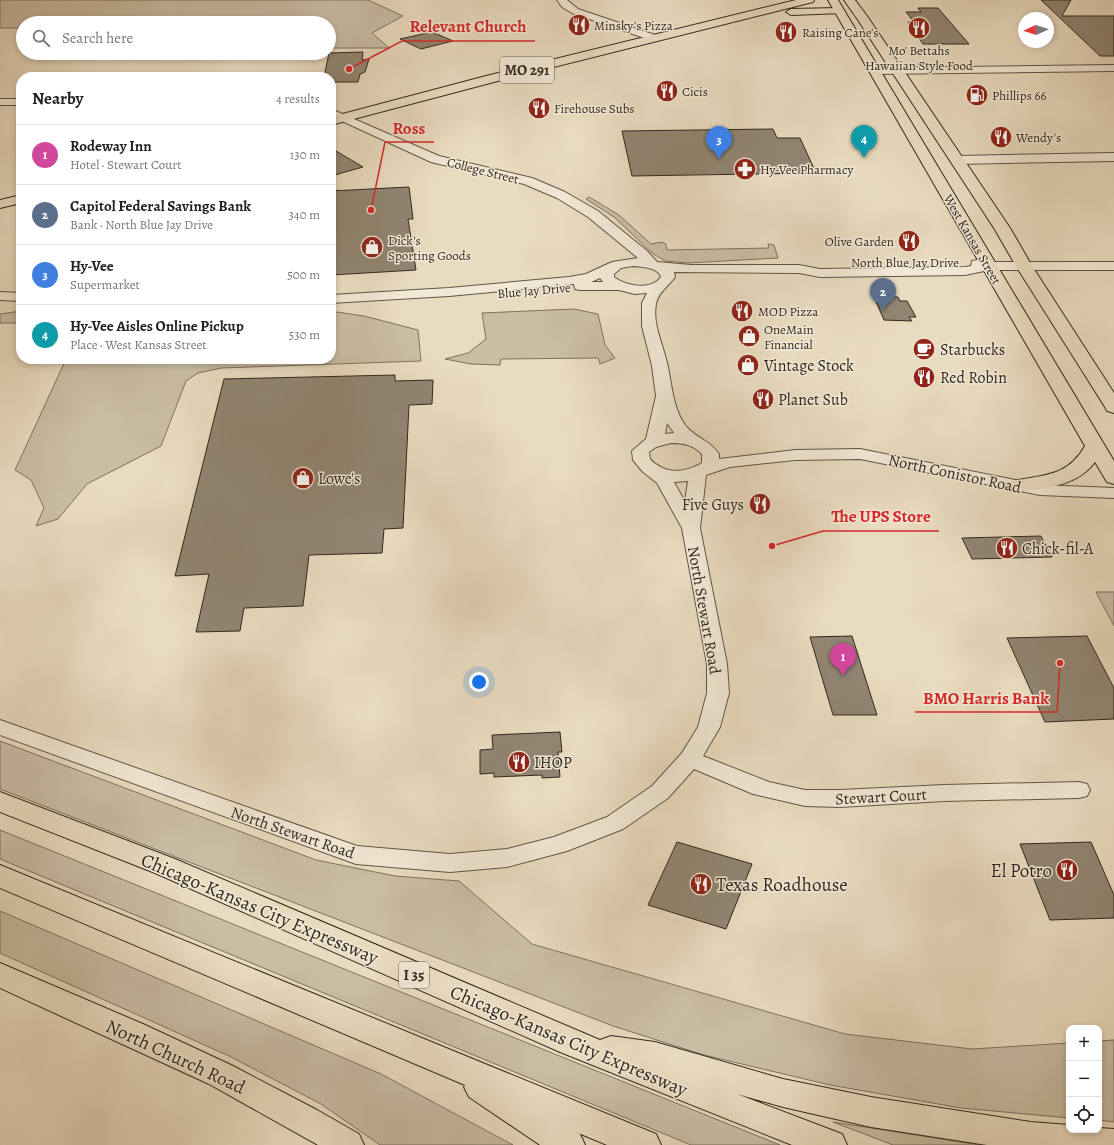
<!DOCTYPE html>
<html lang="en">
<head>
<meta charset="utf-8">
<style>
	body { margin:0; font-family:Alegreya,serif; background:#f2f2f2; color:#222 }
	.controls { position:absolute; right:12px; bottom:12px; display:grid; overflow:hidden; border-radius:8px; box-shadow:0 2px 6px #0003 }
	.controls button { width:36px; height:36px; display:grid; place-items:center; padding:0; border:0; border-bottom:1px solid #e0e0e0; background:#fff; color:#222; font:20px sans-serif }
	.compass { position:absolute; left:1018px; top:12px; width:36px; height:36px; border-radius:50%; background:#fff; box-shadow:0 2px 6px #0003; rotate:267deg }
	.you { position:absolute; left:479px; top:682px; width:14px; height:14px; margin:-10px; border:3px solid #fff; border-radius:50%; background:#1a73e8; box-shadow:0 0 0 6px #1a73e833 }
	.badge { display:grid; place-items:center; width:26px; height:26px; border-radius:50%; background:#8f2418; color:#fff; font-size:13px; font-weight:700 }
	.pin { position:absolute; translate:-50% -33px; filter:drop-shadow(0 1px 2px #0008) }
	.pin::after { content:''; position:absolute; top:21px; width:14px; height:12px; background:inherit; clip-path:polygon(0 0,100% 0,50% 100%) }
	.list { margin:0; padding:0; list-style:none }
	h2 { display:flex; justify-content:space-between; align-items:center; height:52px; margin:0; padding:0 16px; font-size:17px }
	h2 small { font-size:13px; font-weight:400; color:#767676 }
	.list li { display:grid; grid-template-columns:26px 1fr auto; gap:12px; align-items:center; box-sizing:border-box; height:60px; padding:0 16px; border-top:1px solid #e0e0e0 }
	.list b { display:block; font-size:15px; white-space:nowrap }
	.list p { margin:0; font-size:13px; white-space:nowrap; color:#767676 }
	.list em { font-size:13px; font-style:normal; color:#767676 }
	.icon { flex:none; width:22px; height:22px; fill:none; stroke:currentColor; stroke-width:2; stroke-linecap:round; stroke-linejoin:round }
	.map { position:relative; flex:none; width:1114px; height:1145px; overflow:hidden }
	.search { position:absolute; background:#fff; box-shadow:0 2px 6px #0003; left:16px; top:16px; width:320px; height:44px; display:flex; align-items:center; gap:10px; box-sizing:border-box; padding:0 14px; border-radius:22px; color:#767676; font-size:15px }
	.panel { position:absolute; background:#fff; box-shadow:0 2px 6px #0003; left:16px; top:72px; width:320px; height:292px; border-radius:16px }
	.map>svg:first-child { display:block }
	.green { fill:#cabda4; stroke:#7e7261 }
	.building { fill:#918572; stroke:#31281e }
	.lines { fill:none; stroke-linecap:round; stroke-linejoin:round }
	.minor-casing { stroke:#5f5546; stroke-width:2 }
	.major-casing { stroke:#31281e; stroke-width:2 }
	.highway-casing { stroke:#31281e; stroke-width:2 }
	.minor { fill:#f1e8d5; fill-rule:evenodd }
	.major { fill:#e9dbbf; fill-rule:evenodd }
	.highway { fill:#e9dbbf; fill-rule:evenodd }
	.labels { text-anchor:middle; stroke-width:3; stroke-linejoin:round; paint-order:stroke }
	.far-poi-label { font-size:13px; fill:#31281e; stroke:#f1e8d5; text-anchor:start }
	.far-street-label { font-size:13px; fill:#31281e; stroke:#f1e8d5 }
	.shield { fill:#f1e8d5; stroke:#6b6255; stroke-width:1 }
	.shield-label { font-size:15px; font-weight:bold; fill:#31281e }
	.poi-label { font-size:16px; fill:#31281e; stroke:#f1e8d5; text-anchor:start }
	.street-label { font-size:16px; fill:#31281e; stroke:#f1e8d5 }
	.near-poi-label { font-size:19px; fill:#31281e; stroke:#f1e8d5; text-anchor:end }
	.near-street-label { font-size:19px; fill:#31281e; stroke:#f1e8d5 }
	.leader { fill:none; stroke:#d62828; stroke-width:1.5 }
	.callout-dot { fill:#d62828; stroke:#f1e8d5; stroke-width:1.5 }
	.callout-label { font-size:17px; text-anchor:middle; font-weight:bold; fill:#d62828; stroke:#f1e8d5; stroke-width:3; stroke-linejoin:round; paint-order:stroke }
</style>
</head>
<body>
<div class="map">
<svg width="1114" height="1145" viewBox="0 0 1114 1145">
	<rect width="100%" height="100%" fill="#e9dbbf"/>
	<filter id="stains"><feTurbulence type="fractalNoise" baseFrequency=".005" numOctaves="4"/><feColorMatrix values="0 0 0 0 .2 0 0 0 0 .09 0 0 0 0 .02 0 0 0 .5 -.17"/></filter>
	<radialGradient id="worn" r=".72"><stop offset=".6" stop-color="#630" stop-opacity="0"/><stop offset="1" stop-color="#630" stop-opacity=".3"/></radialGradient>
	<!-- green -->
	<path class="green" d="M0,0H368L403,16L372,33L389,48H329V23H23V28H0Z
		M589,197L619,215L651,244L662,242L666,244L667,250L769,248L768,244L774,245L778,258L688,263L665,261L652,253L614,217L586,199Z
		M574,309L598,314L605,345L615,358L600,364L598,358L501,359L500,365L471,364L445,359L468,353L486,339L482,313Z
		M21,311V323H0V314Z
		M337,312L364,316L418,330L421,361L221,368L198,373L186,381L161,446L87,484L58,519L36,526L44,508L31,480L15,470L66,359H331V313Z
		M1096,592H1114V626Z
		M0,741L316,860L395,876L459,881L532,944L845,1034L972,1049L1069,1043V1118L961,1108L830,1085L704,1055L613,1026L0,789Z
		M0,830L780,1145H691L0,859Z
		M0,911L381,1074L513,1145H380L321,1104L229,1056L0,953Z
		M1114,1040V1122L1099,1120V1041Z
		M833,1122L980,1145H893Z"/>
	<!-- building -->
	<path class="building" d="M1041,0H1071L1062,16H1114V56H1100Z
		M918,8H938L969,44H923L908,22H914L906,12H921Z
		M432,32L453,41L421,49L400,39Z
		M363,52L362,60L369,59L365,72L360,74L358,82H331V77H324L329,53Z
		M773,129L777,138H800L816,173L632,176L622,131Z
		M331,148L363,167L331,176Z
		M409,187L413,219H408L416,270L331,275V191Z
		M874,297H898L900,301H907L916,317H909L912,321L884,320Z
		M395,375V381L433,380L432,404L409,405L403,528L384,529L382,553L309,555L303,606L244,608L240,631L196,632L209,574L175,576L224,379Z
		M1041,536L1052,557L972,559L962,538Z
		M852,636L877,715H833L810,637Z
		M1087,636L1114,688V719L1045,722L1007,638Z
		M560,732L562,752H558L560,777L542,778V775L494,777V773L480,774V750L493,749L492,735Z
		M677,842L752,864L726,929L648,905Z
		M1091,842L1114,895V918L1050,920L1020,844Z"/>
	<g class="lines">
		<!-- minor casing -->
		<g class="minor-casing">
			<path id="minor" d="M557,0H567L578,9L658,36L659,38L654,41L650,40L572,13L562,7Z
				M1114,65V71L875,74L870,71L875,68Z
				M0,99H21V105H0Z
				M331,109L439,156L532,178L565,192L598,211L647,251L657,262L691,265H799L820,269L965,267L971,266L972,261L977,260L989,262H1114V270H989L965,275L820,277L799,273L674,272L675,277C669,286 658,292 656,304C652,325 664,346 668,367C672,386 673,408 685,425C695,438 710,440 719,454V459L795,450L860,449L1040,485L1114,488V498L1040,495L860,459L795,460L730,467L706,475L700,528L727,664L729,693L720,727L703,756L769,782L805,790H840L944,785L1079,782L1087,784L1090,790L1087,796L1079,798L944,801L840,807L805,806L753,794L694,769L668,798L623,829L567,851L507,867L450,872L356,864L0,735V720L357,846L450,854L507,849L554,837L607,817L652,786L682,753L698,727L707,693V664L682,528L657,483L643,472L633,460L632,451L646,439L656,396L652,366L642,326V303L647,293L635,294L619,290H580L575,289L574,284L449,296L331,303V295L449,288L569,277L586,274L612,262L638,258L588,217L557,198L524,184L431,162L331,116ZM633,266C642,267 658,267 661,277C651,291 626,286 614,277V274L621,268ZM600,278L603,282H591ZM667,423L674,433L665,434ZM671,443C684,443 693,445 702,454V463C684,473 665,475 650,459L649,452L656,447ZM688,481L685,502L674,482Z
				M1114,153V161L957,164L951,160L957,156Z
				M0,292L21,293V301L0,300Z"/>
		</g>
		<!-- major casing -->
		<g class="major-casing">
			<path id="major" d="M796,0H814L813,2L494,82L331,125V117L486,76Z
				M839,8L843,9L844,11L843,13L791,15L786,12L791,9Z
				M21,195V203L0,208V200Z
				M0,963L143,1024L231,1065L317,1110L359,1134L364,1145H318L209,1084L0,988Z"/>
		</g>
		<!-- highway casing -->
		<g class="highway-casing">
			<path id="highway" d="M828,0H838L1114,461V484L1107,482L1095,462C1078,486 1043,489 1016,492L1009,490L1006,486L1009,482C1041,474 1066,479 1085,446Z
				M844,0H855L867,16L1010,228L1032,266L1114,393V413L1107,411L1105,407L1016,266L994,228L858,20Z
				M0,792L175,859L600,1040L611,1036L655,1042L783,1079L871,1097L1031,1122L1069,1125V1130H1099V1128L1114,1129V1145H987L871,1127L783,1107L737,1094L842,1134L847,1145H792L560,1052L155,873L0,812Z
				M0,865L656,1134L661,1145H607L576,1132L580,1134L585,1145H540L469,1097L464,1087L465,1085L0,888Z"/>
		</g>
		<!-- minor -->
		<use href="#minor" class="minor"/>
		<!-- major -->
		<use href="#major" class="major"/>
		<!-- highway -->
		<use href="#highway" class="highway"/>
	</g>
	<!-- icons -->
	<defs>
		<g id="restaurant-disc" transform="scale(1.15)"><circle r="9.5" fill="#8f2418" stroke="#f1e8d5"/><path d="M-5-6h1v4h1v-4h1v4h1v-4h1v5L-1.5 .5V6h-2V.5L-5-1ZM5-6V6H3V1.5H1.5Q1.5-4 5-6Z" fill="#fff"/></g>
		<g id="fuel-disc" transform="scale(1.15)"><circle r="9.5" fill="#8f2418" stroke="#f1e8d5"/><path d="M-5.5-6h7V0h2V4h1.3V-2.5L3-4.5l.8-.8L6-3V5H2.5V1h-1V6h-7ZM-4.2-4.7v3.2H.2V-4.7Z" fill="#fff"/></g>
		<g id="pharmacy-disc" transform="scale(1.15)"><circle r="9.5" fill="#8f2418" stroke="#f1e8d5"/><path d="M-2-6h4v4h4v4h-4v4h-4v-4h-4v-4h4Z" fill="#fff"/></g>
		<g id="shop-disc" transform="scale(1.15)"><circle r="9.5" fill="#8f2418" stroke="#f1e8d5"/><path d="M-5-2.5h2.3a2.7 3.5 0 0 1 5.4 0H5L5.5 6h-11ZM-1.5-2.5h3a1.5 2.3 0 0 0-3 0Z" fill="#fff"/></g>
		<g id="cafe-disc" transform="scale(1.15)"><circle r="9.5" fill="#8f2418" stroke="#f1e8d5"/><path d="M-5.5-4.5H6V0H3Q3 3.5 0 3.5H-2.5Q-5.5 3.5-5.5 0ZM3-3.2v2h1.7v-2ZM-6 4.5H4V6H-6Z" fill="#fff"/></g>
	</defs>
	<g fill-rule="evenodd">
		<use href="#restaurant-disc" x="579" y="25"/>
		<use href="#restaurant-disc" x="919" y="28"/>
		<use href="#restaurant-disc" x="786" y="32"/>
		<use href="#restaurant-disc" x="667" y="91"/>
		<use href="#fuel-disc" x="977" y="95"/>
		<use href="#restaurant-disc" x="539" y="108"/>
		<use href="#restaurant-disc" x="1001" y="137"/>
		<use href="#pharmacy-disc" x="745" y="169"/>
		<use href="#restaurant-disc" x="909" y="241"/>
		<use href="#shop-disc" x="372" y="247"/>
		<use href="#restaurant-disc" x="742" y="311"/>
		<use href="#shop-disc" x="749" y="336"/>
		<use href="#cafe-disc" x="924" y="349"/>
		<use href="#shop-disc" x="748" y="365"/>
		<use href="#restaurant-disc" x="924" y="377"/>
		<use href="#restaurant-disc" x="763" y="399"/>
		<use href="#shop-disc" x="303" y="478"/>
		<use href="#restaurant-disc" x="760" y="504"/>
		<use href="#restaurant-disc" x="1007" y="548"/>
		<use href="#restaurant-disc" x="519" y="762"/>
		<use href="#restaurant-disc" x="1067" y="870"/>
		<use href="#restaurant-disc" x="701" y="884"/>
	</g>
	<g class="labels">
		<!-- far-poi labels -->
		<g class="far-poi-label">
			<text x="594" y="30">Minsky's Pizza</text>
			<text x="802" y="37">Raising Cane's</text>
			<text x="919" y="55" text-anchor="middle">Mo' Bettahs<tspan x="919" dy="15">Hawaiian Style Food</tspan></text>
			<text x="682" y="96">Cicis</text>
			<text x="992" y="100">Phillips 66</text>
			<text x="554" y="113">Firehouse Subs</text>
			<text x="1016" y="142">Wendy's</text>
			<text x="760" y="174">Hy-Vee Pharmacy</text>
			<text x="388" y="245">Dick's<tspan x="388" dy="15">Sporting Goods</tspan></text>
			<text x="894" y="246" text-anchor="end">Olive Garden</text>
			<text x="758" y="316">MOD Pizza</text>
			<text x="764" y="334">OneMain<tspan x="764" dy="15">Financial</tspan></text>
		</g>
		<!-- far-street labels -->
		<g class="far-street-label">
			<text transform="translate(483 170) rotate(14)" y="5">College Street</text>
			<text transform="translate(973 239) rotate(60)" y="5">West Kansas Street</text>
			<text x="905" y="267">North Blue Jay Drive</text>
			<text transform="translate(534 290) rotate(-5)" y="5">Blue Jay Drive</text>
		</g>
		<!-- shield labels -->
		<g class="shield">
			<rect x="500" y="57" width="54" height="26" rx="3"/>
			<rect x="399" y="962" width="30" height="26" rx="3"/>
		</g>
		<g class="shield-label">
			<text x="527" y="75">MO 291</text>
			<text x="414" y="980">I 35</text>
		</g>
		<!-- poi labels -->
		<g class="poi-label">
			<text x="940" y="355">Starbucks</text>
			<text x="764" y="371">Vintage Stock</text>
			<text x="940" y="383">Red Robin</text>
			<text x="778" y="405">Planet Sub</text>
			<text x="318" y="484">Lowe's</text>
			<text x="744" y="510" text-anchor="end">Five Guys</text>
			<text x="1022" y="554">Chick-fil-A</text>
			<text x="534" y="768">IHOP</text>
		</g>
		<!-- street labels -->
		<g class="street-label">
			<text transform="translate(955 473) rotate(12)" y="6">North Conistor Road</text>
			<text transform="translate(705 610) rotate(80)" y="6">North Stewart Road</text>
			<text transform="translate(881 796) rotate(-3)" y="6">Stewart Court</text>
			<text transform="translate(293 832) rotate(19)" y="6">North Stewart Road</text>
		</g>
		<!-- near-poi labels -->
		<g class="near-poi-label">
			<text x="1052" y="877">El Potro</text>
			<text x="716" y="891" text-anchor="start">Texas Roadhouse</text>
		</g>
		<!-- near-street labels -->
		<g class="near-street-label">
			<text transform="translate(260 908) rotate(23)" y="7">Chicago-Kansas City Expressway</text>
			<text transform="translate(569 1040) rotate(23)" y="7">Chicago-Kansas City Expressway</text>
			<text transform="translate(176 1056) rotate(25)" y="7">North Church Road</text>
		</g>
	</g>
	<!-- callouts -->
	<path class="leader" d="M349 69L402 41H535M371 210L385 142H434M772 546L823 531H939M1060 663L1057 712H915"/>
	<g class="callout-dot">
		<circle cx="349" cy="69" r="4"/>
		<circle cx="371" cy="210" r="4"/>
		<circle cx="772" cy="546" r="4"/>
		<circle cx="1060" cy="663" r="4"/>
	</g>
	<g class="callout-label">
		<text x="468" y="32">Relevant Church</text>
		<text x="409" y="134">Ross</text>
		<text x="881" y="522">The UPS Store</text>
		<text x="986" y="704">BMO Harris Bank</text>
	</g>
	<rect width="100%" height="100%" filter="url(#stains)"/>
	<rect width="100%" height="100%" fill="url(#worn)"/>
</svg>
<div class="controls">
<button>+</button>
<button>−</button>
<button><svg class="icon" aria-label="locate" viewBox="0 0 24 24"><circle cx="12" cy="12" r="6"/><path d="M12 2v4M12 18v4M2 12h4M18 12h4"/></svg></button>
</div>
<svg class="compass" viewBox="-18 -18 36 36"><path d="M0-13l5 13h-10z" fill="#e53935"/><path d="M0 13l5-13h-10z" fill="#767676"/></svg>
<div class="you"></div>
<div class="pin badge" style="left:843px;top:676px;background:#d1479c">1</div>
<div class="pin badge" style="left:883px;top:311px;background:#5c6f8a">2</div>
<div class="pin badge" style="left:719px;top:159px;background:#3f7fe0">3</div>
<div class="pin badge" style="left:864px;top:158px;background:#0f9aa8">4</div>
<div class="search"><svg class="icon" aria-label="search" viewBox="0 0 24 24"><circle cx="10" cy="10" r="6"/><path d="M15 15l6 6"/></svg>Search here</div>
<section class="panel">
<h2>Nearby<small>4 results</small></h2>
<ul class="list">
<li><span class="badge" style="background:#d1479c">1</span><div><b>Rodeway Inn</b><p>Hotel · Stewart Court</p></div><em>130 m</em></li>
<li><span class="badge" style="background:#5c6f8a">2</span><div><b>Capitol Federal Savings Bank</b><p>Bank · North Blue Jay Drive</p></div><em>340 m</em></li>
<li><span class="badge" style="background:#3f7fe0">3</span><div><b>Hy-Vee</b><p>Supermarket</p></div><em>500 m</em></li>
<li><span class="badge" style="background:#0f9aa8">4</span><div><b>Hy-Vee Aisles Online Pickup</b><p>Place · West Kansas Street</p></div><em>530 m</em></li>
</ul>
</section>
</div>
</body>
</html>
